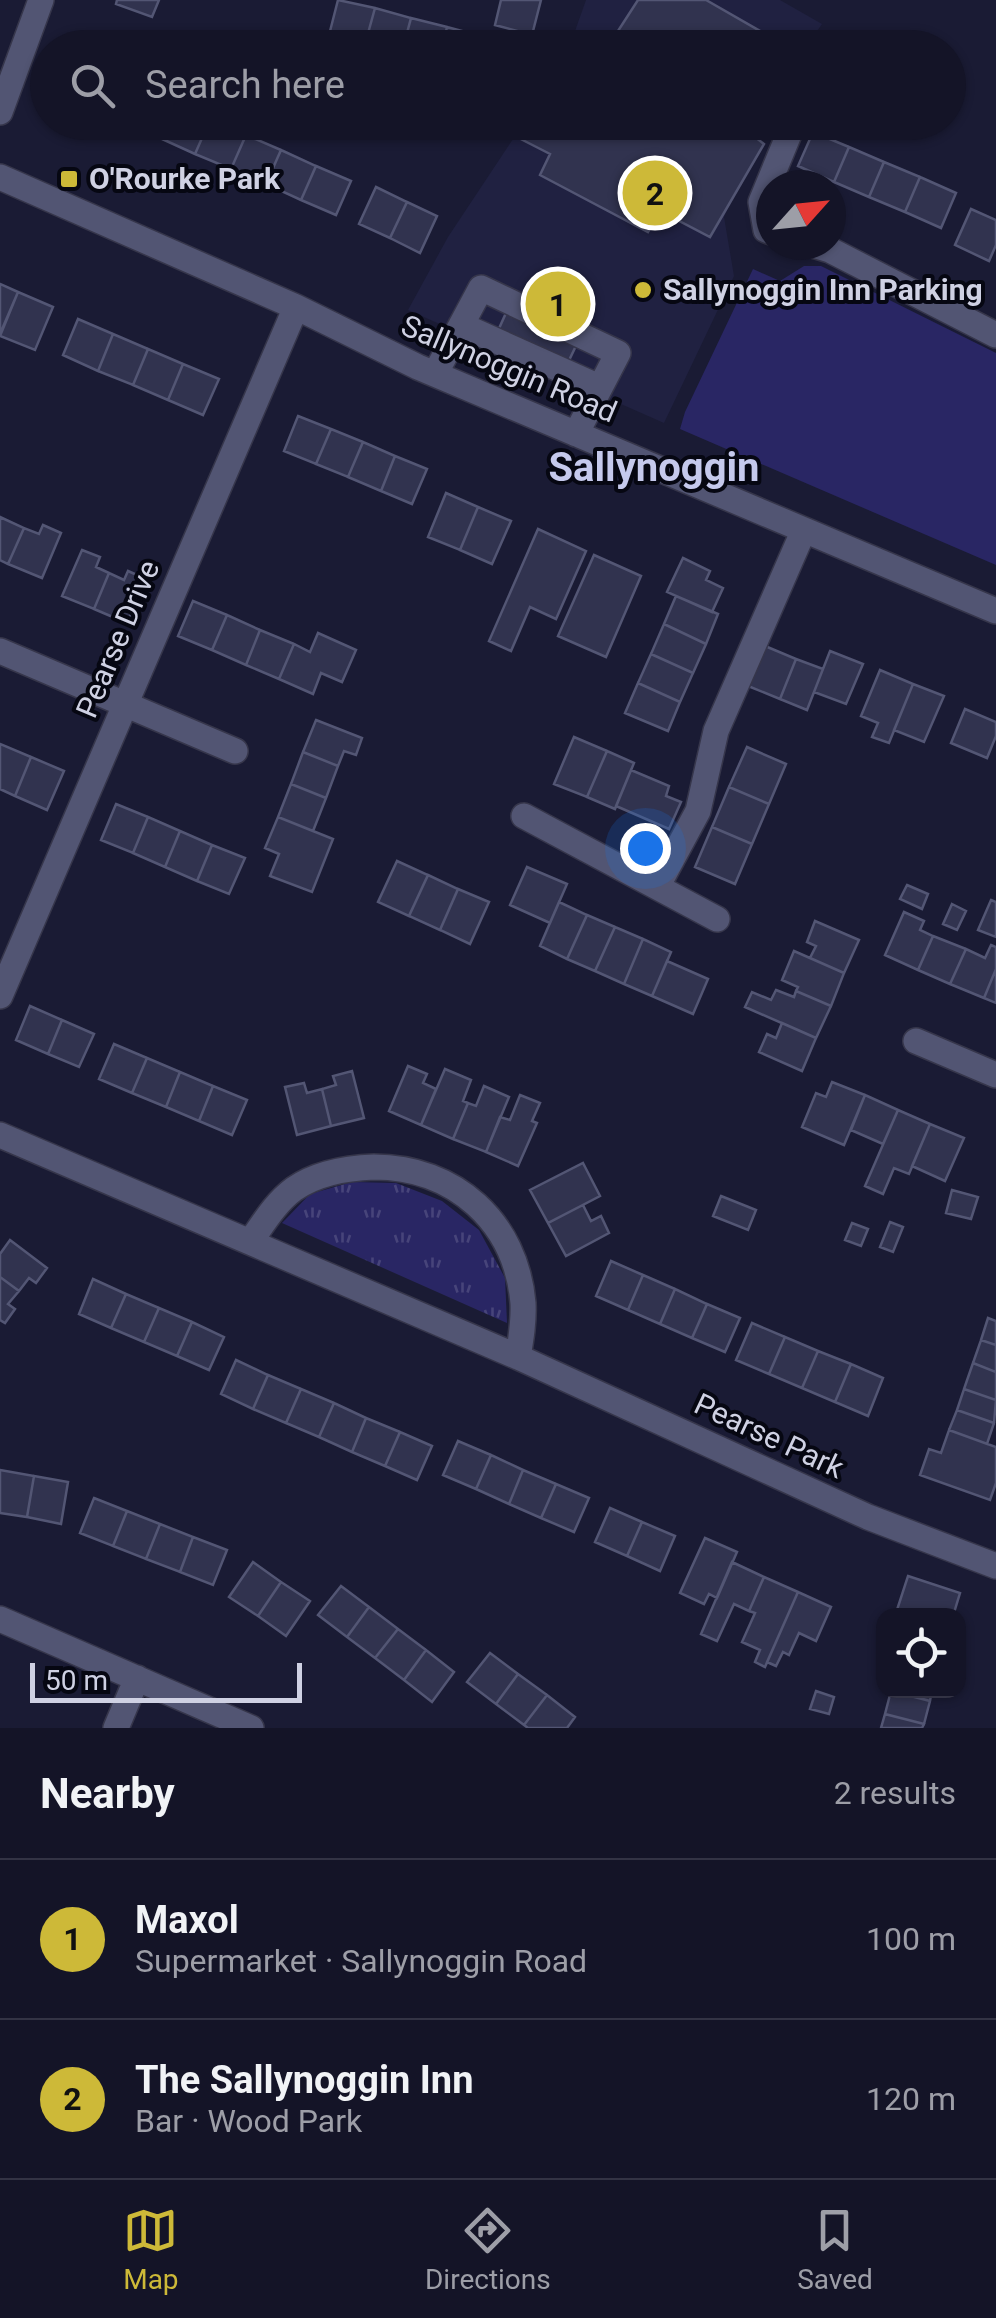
<!DOCTYPE html>
<html lang="en">
<head>
<meta charset="utf-8">
<style>
	body { margin:0; font-family:Roboto,sans-serif; background:#212133; color:#f1f3f6 }
	.controls { position:absolute; right:30px; bottom:30px; display:grid; overflow:hidden; border-radius:20px; box-shadow:0 2px 8px #0004 }
	.controls button { width:90px; height:90px; display:grid; place-items:center; padding:0; border:0; border-bottom:2px solid #334; background:#141427; color:#f1f3f6; font:50px sans-serif }
	.compass { position:absolute; left:756px; top:170px; width:90px; height:90px; border-radius:50%; background:#141427; box-shadow:0 2px 8px #0004; rotate:63deg }
	.scale { position:absolute; left:30px; bottom:25px; width:272px; box-sizing:border-box; padding-left:10px; border:5px solid #cfd1e3; border-top:0; font-size:28px; line-height:35px; white-space:nowrap; color:#cfd1e3; -webkit-text-stroke:8px #060712; paint-order:stroke }
	.you { position:absolute; left:645px; top:848px; width:35px; height:35px; margin:-25px; border:8px solid #fff; border-radius:50%; background:#1a73e8; box-shadow:0 0 0 15px #1a73e833 }
	.badge { display:grid; place-items:center; width:65px; height:65px; border-radius:50%; background:#cdb938; color:#111; font-size:32px; font-weight:700 }
	.pin { position:absolute; translate:-50% -50%; border:5px solid #fff; box-shadow:0 2px 10px #0006 }
	.list { margin:0; padding:0; list-style:none }
	h2 { display:flex; justify-content:space-between; align-items:center; height:130px; margin:0; padding:0 40px; font-size:42px }
	h2 small { font-size:32px; font-weight:400; color:#9d9ea7 }
	.list li { display:grid; grid-template-columns:65px 1fr auto; gap:30px; align-items:center; box-sizing:border-box; height:160px; padding:0 40px; border-top:2px solid #334 }
	.list b { display:block; font-size:38px; white-space:nowrap }
	.list p { margin:0; font-size:32px; white-space:nowrap; color:#9d9ea7 }
	.list em { font-size:32px; font-style:normal; color:#9d9ea7 }
	.icon { flex:none; width:55px; height:55px; fill:none; stroke:currentColor; stroke-width:2; stroke-linecap:round; stroke-linejoin:round }
	.map { position:relative; flex:none; width:996px; height:1728px; overflow:hidden }
	.search { position:absolute; background:#141427; box-shadow:0 2px 8px #0004; left:30px; right:30px; top:30px; height:110px; display:flex; align-items:center; gap:25px; box-sizing:border-box; padding:0 35px; border-radius:55px; color:#9d9ea7; font-size:38px }
	.sheet { height:450px; background:#141427 }
	nav { display:flex; justify-content:space-around; align-items:center; box-sizing:border-box; height:140px; border-top:2px solid #334; background:#141427; font-size:28px; color:#9d9ea7 }
	nav a { display:grid; justify-items:center; gap:5px }
	nav .on { color:#cdb938 }
	.map>svg:first-child { display:block }
	.built { fill:#202141 }
	.grass { fill:url(#grass-tufts) }
	.park { fill:#292664 }
	.building { fill:#31334f; stroke:#535674; stroke-width:2.5 }
	.lines { fill:none; stroke-linecap:round; stroke-linejoin:round }
	.minor-casing { stroke:#36364b; stroke-width:28 }
	.minor { stroke:#525573; stroke-width:25 }
	.poi-dot { fill:#cdb938; stroke:#060712; stroke-width:4 }
	.labels { text-anchor:middle; stroke-width:8; stroke-linejoin:round; paint-order:stroke }
	.poi-label { font-size:30px; font-weight:bold; fill:#cfd1e3; stroke:#060712; text-anchor:start }
	.street-label { font-size:30px; fill:#cfd1e3; stroke:#060712 }
	.district-label { font-size:40px; font-weight:bold; fill:#c5c9ec; stroke:#060712 }
</style>
</head>
<body>
<div class="map">
<svg width="996" height="1728" viewBox="0 0 996 1728">
	<defs>
		<pattern id="grass-tufts" width="24" height="20" patternUnits="userSpaceOnUse" patternTransform="scale(2.5)"><rect width="24" height="20" fill="#292664"/><path d="M3 7l-1-3M5 7V3M7 7l1-3M15 17l-1-3M17 17v-4M19 17l1-3" fill="none" stroke="#47447a"/></pattern>
	</defs>
	<rect width="100%" height="100%" fill="#1a1b34"/>
	<!-- built -->
	<path class="built" d="M586,0H780L822,24L806,47L569,48Z
		M530,123H766L724,217L734,276L664,423L408,310L448,237L517,133Z"/>
	<!-- grass -->
	<path class="grass" d="M352,1182L396,1183L442,1201L479,1230L505,1278L507,1323L282,1223L310,1194Z"/>
	<!-- park -->
	<path class="park" d="M804,266H821L996,353V565L680,429L685,412L753,269L780,281Z"/>
	<!-- building -->
	<path class="building" d="M117,0H159L152,17L116,4Z
		M338,0L375,8L364,48L328,39Z
		M501,0H541L532,35L495,25Z
		M638,0H706L788,47L607,48Z
		M375,8L411,18L403,48H364Z
		M411,18L447,27L442,48H403Z
		M447,27L484,37L481,48H442Z
		M167,122H209L195,154L160,138Z
		M209,122H218L246,135L231,169L195,154Z
		M520,122H547L554,126L556,122H758L750,133L764,144L710,237L660,211L648,232L540,175L550,154L513,135Z
		M813,132L849,147L834,182L798,166Z
		M246,135L281,150L266,184L231,169Z
		M849,147L884,162L869,197L834,182Z
		M281,150L316,166L301,200L266,184Z
		M884,162L920,177L905,212L869,197Z
		M316,166L351,181L336,215L301,200Z
		M920,177L956,193L941,228L905,212Z
		M376,187L407,202L390,238L359,224Z
		M407,202L437,216L420,253L390,238Z
		M971,209L996,220V245L989,261L955,245Z
		M538,282L589,306L580,324L530,300Z
		M0,284L18,292L0,334Z
		M18,292L53,307L35,350L0,336Z
		M515,293L585,327L561,377L492,344Z
		M78,319L113,334L98,371L63,355Z
		M113,334L148,349L133,385L98,371Z
		M148,349L183,364L168,400L133,385Z
		M183,364L219,379L203,415L168,400Z
		M298,416L331,429L316,464L284,451Z
		M331,429L363,442L348,477L316,464Z
		M363,442L395,456L381,491L348,477Z
		M395,456L427,469L412,504L381,491Z
		M446,493L478,507L460,550L428,537Z
		M478,507L511,521L492,564L460,550Z
		M0,517L24,528L8,564L0,560Z
		M43,525L61,533L42,578L8,564L24,528L39,534Z
		M538,529L586,551L556,619L530,607L511,651L489,641Z
		M82,550L100,557L96,567L109,573L94,609L62,596Z
		M594,555L641,576L606,657L558,636Z
		M683,558L710,571L706,580L723,588L712,612L667,592Z
		M128,571L146,579L127,623L94,609L109,573L124,580Z
		M676,596L718,614L706,644L664,624Z
		M193,601L227,615L212,650L178,636Z
		M227,615L260,630L246,665L212,650Z
		M664,624L706,644L693,673L651,654Z
		M260,630L294,644L279,679L246,665Z
		M318,633L356,650L342,682L321,673L313,694L279,679L294,644L310,652Z
		M765,646L796,659L780,699L748,686Z
		M830,651L863,664L846,704L814,692Z
		M651,654L693,673L680,702L638,683Z
		M796,659L823,669L807,710L780,699Z
		M880,670L913,684L889,743L872,737L878,723L861,716Z
		M638,683L680,702L668,731L625,713Z
		M913,684L944,696L924,742L894,730Z
		M965,709L996,722V736L987,758L951,743Z
		M316,720L362,738L356,755L344,751L338,766L303,752Z
		M574,737L607,751L587,797L554,784Z
		M0,744L31,757L15,796L0,789Z
		M747,747L786,764L769,804L729,787Z
		M607,751L634,763L615,809L587,797Z
		M303,752L338,766L326,798L291,784Z
		M31,757L64,771L47,810L15,796Z
		M631,770L669,786L666,796L681,802L669,829L616,806Z
		M291,784L326,798L313,831L278,817Z
		M729,787L769,804L752,844L712,827Z
		M116,804L148,817L133,853L101,840Z
		M148,817L180,831L165,867L133,853Z
		M278,817L333,839L312,892L270,876L279,854L265,848Z
		M712,827L752,844L735,884L695,867Z
		M180,831L212,845L197,881L165,867Z
		M212,845L245,858L229,894L197,881Z
		M397,861L428,875L409,916L378,902Z
		M527,867L567,884L550,923L510,905Z
		M428,875L458,889L440,930L409,916Z
		M907,885L928,894L922,909L900,899Z
		M458,889L489,902L470,944L440,930Z
		M991,900L996,902V937L978,930Z
		M559,902L587,915L567,959L540,946Z
		M952,904L966,911L957,930L943,924Z
		M904,912L924,921L920,930L933,936L918,970L885,955Z
		M587,915L615,927L595,971L567,959Z
		M815,921L859,940L844,973L810,958L816,946L807,942Z
		M615,927L643,939L624,984L595,971Z
		M933,936L966,949L950,984L918,970Z
		M643,939L671,952L652,996L624,984Z
		M991,945L996,947V969L984,998L950,984L966,949L985,958Z
		M794,951L844,973L831,1006L796,991L798,987L782,980Z
		M667,961L708,979L693,1014L652,996Z
		M996,969V1003L984,998Z
		M776,990L794,997L796,991L831,1006L816,1038L745,1007L752,992L771,1000Z
		M30,1006L62,1020L48,1054L16,1040Z
		M62,1020L94,1034L79,1067L48,1054Z
		M782,1023L816,1038L802,1071L759,1052L767,1034L776,1038Z
		M114,1044L147,1058L132,1093L99,1079Z
		M147,1058L180,1072L166,1107L132,1093Z
		M408,1066L427,1074L423,1083L436,1089L421,1125L389,1111Z
		M445,1069L471,1080L463,1101L468,1103L453,1139L421,1125Z
		M352,1071L364,1118L331,1126L322,1089L336,1085L333,1076Z
		M180,1072L213,1086L199,1121L166,1107Z
		M832,1082L865,1095L844,1145L802,1127L816,1093L826,1097Z
		M304,1083L307,1093L322,1089L331,1126L297,1135L285,1087Z
		M213,1086L247,1100L232,1135L199,1121Z
		M484,1086L509,1097L486,1152L453,1139L468,1103L476,1106Z
		M520,1095L540,1103L532,1121L537,1123L518,1166L486,1152L500,1117L510,1120Z
		M865,1095L898,1110L883,1144L851,1130Z
		M898,1110L930,1124L909,1174L894,1168L883,1194L865,1186Z
		M930,1124L964,1138L945,1181L912,1166Z
		M583,1163L600,1196L548,1223L530,1190Z
		M952,1190L978,1197L971,1219L946,1213Z
		M721,1196L756,1210L748,1230L713,1216Z
		M583,1205L591,1221L601,1216L609,1233L566,1256L548,1223Z
		M890,1222L903,1227L893,1252L880,1247Z
		M852,1223L868,1229L861,1246L845,1240Z
		M10,1240L47,1268L36,1283L29,1278L19,1291L0,1277V1254Z
		M611,1261L643,1275L628,1310L596,1296Z
		M643,1275L675,1289L660,1324L628,1310Z
		M0,1277L19,1291L8,1304L15,1309L5,1323L0,1320Z
		M93,1279L126,1294L111,1328L79,1314Z
		M675,1289L707,1304L692,1338L660,1324Z
		M126,1294L159,1308L144,1342L111,1328Z
		M707,1304L740,1318L725,1352L692,1338Z
		M159,1308L192,1322L177,1356L144,1342Z
		M988,1318L996,1321V1345L981,1340Z
		M192,1322L224,1337L209,1370L177,1356Z
		M752,1323L785,1337L769,1374L736,1360Z
		M785,1337L818,1351L802,1388L769,1374Z
		M981,1340L996,1345V1372L973,1363Z
		M818,1351L851,1364L835,1402L802,1388Z
		M236,1360L268,1375L253,1409L221,1394Z
		M973,1363L996,1372V1400L964,1389Z
		M851,1364L883,1378L868,1416L835,1402Z
		M268,1375L301,1389L286,1423L253,1409Z
		M301,1389L334,1403L319,1437L286,1423Z
		M964,1389L996,1400L994,1423L957,1410Z
		M334,1403L366,1418L352,1452L319,1437Z
		M957,1410L994,1423L987,1444L949,1430Z
		M366,1418L400,1432L385,1466L352,1452Z
		M949,1430L996,1447V1483L990,1500L920,1475L929,1449L941,1453Z
		M400,1432L432,1446L417,1480L385,1466Z
		M458,1441L491,1455L476,1489L443,1475Z
		M491,1455L523,1470L509,1504L476,1489Z
		M0,1470L34,1476L27,1517L0,1513Z
		M523,1470L556,1484L541,1518L509,1504Z
		M34,1476L68,1482L61,1524L27,1517Z
		M556,1484L589,1498L574,1532L541,1518Z
		M94,1498L127,1511L113,1546L80,1533Z
		M610,1508L642,1522L627,1556L595,1542Z
		M127,1511L160,1524L146,1559L113,1546Z
		M642,1522L675,1536L660,1571L627,1556Z
		M160,1524L193,1537L180,1572L146,1559Z
		M193,1537L227,1550L213,1585L180,1572Z
		M705,1538L737,1552L717,1598L709,1594L704,1604L680,1593Z
		M253,1562L281,1582L258,1616L229,1597Z
		M732,1562L764,1577L749,1611L734,1604L717,1641L701,1634Z
		M908,1576L960,1593L953,1616H895Z
		M764,1577L798,1592L765,1667L755,1662L760,1650L742,1642L755,1613L749,1611Z
		M281,1582L310,1601L286,1636L258,1616Z
		M341,1586L369,1607L347,1637L318,1615Z
		M798,1592L831,1607L816,1641L799,1633L789,1655L783,1652L776,1666L767,1662Z
		M369,1607L398,1629L375,1658L347,1637Z
		M398,1629L426,1650L404,1680L375,1658Z
		M426,1650L454,1672L432,1702L404,1680Z
		M490,1653L518,1674L496,1704L467,1682Z
		M518,1674L547,1695L524,1725L496,1704Z
		M891,1690H932L930,1701Z
		M816,1691L834,1697L829,1714L810,1709Z
		M891,1691L930,1701L924,1724L885,1714Z
		M547,1695L575,1717L567,1728H528L524,1725Z
		M885,1714L924,1724L922,1728H881Z"/>
	<g class="lines">
		<!-- minor casing -->
		<g class="minor-casing">
			<path id="minor" d="M0,112L41,0
				M0,177L296,307L418,367L996,611
				M771,232L766,230L761,202L794,122
				M813,245L830,250L996,335
				M461,325L599,387
				M435,374L481,288L618,353L576,434
				M0,651L235,751
				M524,816L717,919
				M657,887L698,811L716,731L803,532
				M0,996L296,307
				M916,1041L996,1075
				M0,1135L518,1357L868,1517L996,1566
				M250,1242C263,1224 275,1203 294,1189C317,1173 347,1168 374,1167C455,1167 516,1222 523,1303C524,1321 521,1339 518,1357
				M0,1619L251,1728
				M116,1728L137,1678"/>
		</g>
		<!-- minor -->
		<use href="#minor" class="minor"/>
	</g>
	<!-- markers -->
	<g class="poi-dot">
		<rect x="59" y="169" width="20" height="20" rx="5"/>
		<circle cx="643" cy="290" r="10"/>
	</g>
	<g class="labels">
		<!-- poi labels -->
		<g class="poi-label">
			<text x="89" y="189">O'Rourke Park</text>
			<text x="663" y="300">Sallynoggin Inn Parking</text>
		</g>
		<!-- street labels -->
		<g class="street-label">
			<text transform="translate(509 369) rotate(23)" y="10">Sallynoggin Road</text>
			<text transform="translate(118 639) rotate(-67)" y="10">Pearse Drive</text>
			<text transform="translate(769 1436) rotate(25)" y="10">Pearse Park</text>
		</g>
		<!-- district labels -->
		<g class="district-label">
			<text x="654" y="481">Sallynoggin</text>
		</g>
	</g>
</svg>
<div class="controls">
<button><svg class="icon" aria-label="locate" viewBox="0 0 24 24"><circle cx="12" cy="12" r="6"/><path d="M12 2v4M12 18v4M2 12h4M18 12h4"/></svg></button>
</div>
<svg class="compass" viewBox="-18 -18 36 36"><path d="M0-13l5 13h-10z" fill="#e53935"/><path d="M0 13l5-13h-10z" fill="#9d9ea7"/></svg>
<div class="scale">50 m</div>
<div class="you"></div>
<div class="pin badge" style="left:558px;top:304px">1</div>
<div class="pin badge" style="left:655px;top:193px">2</div>
<div class="search"><svg class="icon" aria-label="search" viewBox="0 0 24 24"><circle cx="10" cy="10" r="6"/><path d="M15 15l6 6"/></svg>Search here</div>
</div>
<section class="sheet">
<h2>Nearby<small>2 results</small></h2>
<ul class="list">
<li><span class="badge">1</span><div><b>Maxol</b><p>Supermarket · Sallynoggin Road</p></div><em>100 m</em></li>
<li><span class="badge">2</span><div><b>The Sallynoggin Inn</b><p>Bar · Wood Park</p></div><em>120 m</em></li>
</ul>
</section>
<nav>
<a class="on"><svg class="icon" aria-label="map" viewBox="0 0 24 24"><path d="M3 6l6-2 6 2 6-2v14l-6 2-6-2-6 2zM9 4v14M15 6v14"/></svg>Map</a>
<a><svg class="icon" aria-label="directions" viewBox="0 0 24 24"><path d="M12 3l9 9-9 9-9-9zM9 14v-3h6M13 9l2 2-2 2"/></svg>Directions</a>
<a><svg class="icon" aria-label="saved" viewBox="0 0 24 24"><path d="M7 4h10v16l-5-4-5 4z"/></svg>Saved</a>
</nav>
</body>
</html>
